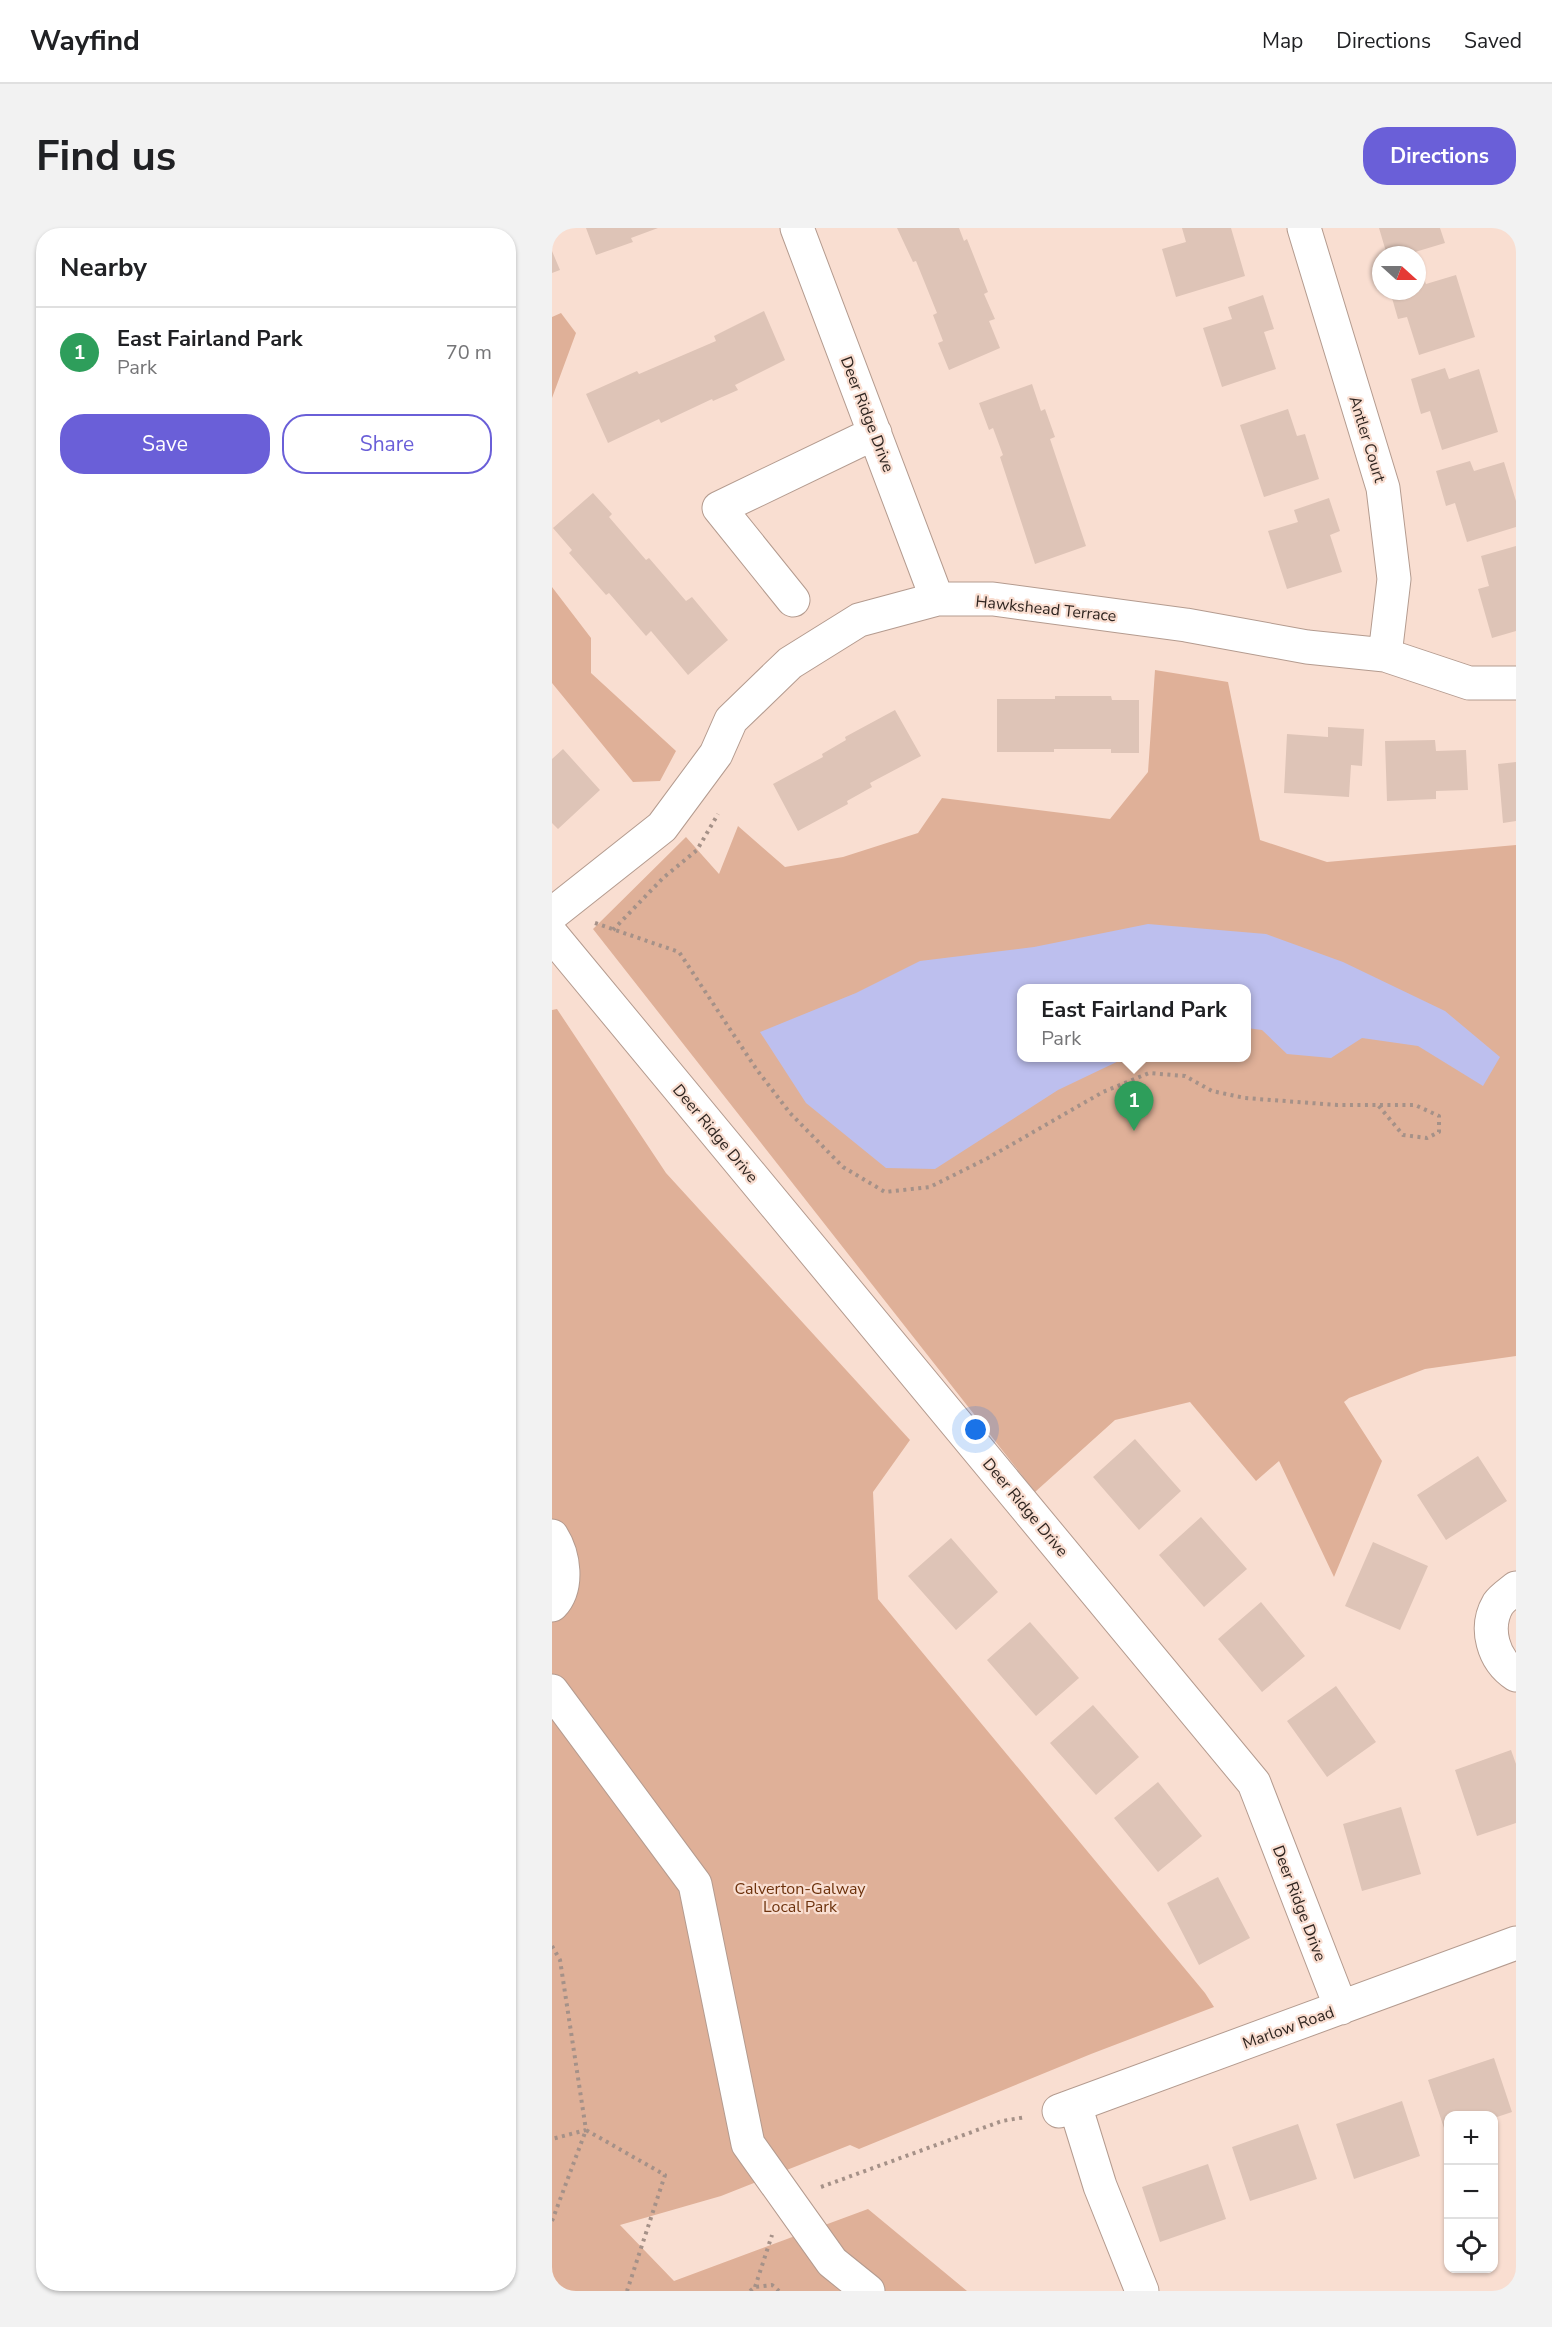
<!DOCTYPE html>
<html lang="en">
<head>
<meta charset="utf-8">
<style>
	body { margin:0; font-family:"Nunito Sans",sans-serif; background:#f2f2f2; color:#202124 }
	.controls { position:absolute; right:18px; bottom:18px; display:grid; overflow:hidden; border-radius:12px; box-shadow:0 2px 4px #0004 }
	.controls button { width:54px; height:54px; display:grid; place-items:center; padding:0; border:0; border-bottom:2px solid #e0e0e0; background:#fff; color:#202124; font:30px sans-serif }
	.compass { position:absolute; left:820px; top:18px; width:54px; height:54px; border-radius:50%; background:#fff; box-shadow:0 2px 4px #0004; rotate:111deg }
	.you { position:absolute; left:424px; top:1202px; width:21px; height:21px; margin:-15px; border:4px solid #fff; border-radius:50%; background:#1a73e8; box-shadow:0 0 0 9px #1a73e833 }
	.badge { display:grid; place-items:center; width:39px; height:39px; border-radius:50%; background:#6a5fd8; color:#fff; font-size:20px; font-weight:700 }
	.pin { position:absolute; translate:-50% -50px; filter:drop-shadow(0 2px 3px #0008) }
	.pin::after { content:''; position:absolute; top:32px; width:21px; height:18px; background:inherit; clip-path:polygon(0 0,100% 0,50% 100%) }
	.popup { position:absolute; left:465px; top:756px; width:234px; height:78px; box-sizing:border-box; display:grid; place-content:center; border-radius:12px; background:#fff; filter:drop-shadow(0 2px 4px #0005); font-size:20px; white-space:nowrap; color:#757577 }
	.popup b { font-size:22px; color:#202124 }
	.popup::after { content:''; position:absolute; left:50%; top:100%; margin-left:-12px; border:12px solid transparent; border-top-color:#fff }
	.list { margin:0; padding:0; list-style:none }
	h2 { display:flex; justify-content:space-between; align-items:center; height:78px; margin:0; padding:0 24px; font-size:26px }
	h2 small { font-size:20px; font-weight:400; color:#757577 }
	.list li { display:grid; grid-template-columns:39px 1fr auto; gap:18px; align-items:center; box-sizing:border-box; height:90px; padding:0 24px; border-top:2px solid #e0e0e0 }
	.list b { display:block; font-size:22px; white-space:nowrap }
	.list p { margin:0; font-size:20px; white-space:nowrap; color:#757577 }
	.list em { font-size:20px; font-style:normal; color:#757577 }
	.actions { display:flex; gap:12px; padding:18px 24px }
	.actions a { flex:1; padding:14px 0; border:2px solid #6a5fd8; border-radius:24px; text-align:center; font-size:21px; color:#6a5fd8 }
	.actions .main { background:#6a5fd8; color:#fff }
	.icon { flex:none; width:33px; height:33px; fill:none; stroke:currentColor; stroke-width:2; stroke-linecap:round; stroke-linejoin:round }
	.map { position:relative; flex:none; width:964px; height:2063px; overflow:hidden; border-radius:24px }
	header { display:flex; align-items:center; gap:36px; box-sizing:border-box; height:84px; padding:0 30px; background:#fff; border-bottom:2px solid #e0e0e0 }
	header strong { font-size:28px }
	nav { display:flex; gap:33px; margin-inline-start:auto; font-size:21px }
	.intro { display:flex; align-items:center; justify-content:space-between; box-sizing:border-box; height:144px; padding:0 36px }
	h1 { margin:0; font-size:42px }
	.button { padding:15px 27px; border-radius:24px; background:#6a5fd8; color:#fff; font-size:21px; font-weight:700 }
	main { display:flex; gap:36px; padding:0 36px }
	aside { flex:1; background:#fff; border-radius:24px; box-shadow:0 2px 4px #0004 }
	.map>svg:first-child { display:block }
	.green { fill:#dfb098; fill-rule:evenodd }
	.water { fill:#bdbfee }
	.building { fill:#dec4b7 }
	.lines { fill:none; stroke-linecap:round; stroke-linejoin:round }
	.minor-casing { stroke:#b49b8f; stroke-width:35 }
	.path { stroke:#a59188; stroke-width:4; stroke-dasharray:3 4.5; stroke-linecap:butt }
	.minor { stroke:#fff; stroke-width:33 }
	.labels { text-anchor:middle; stroke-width:4.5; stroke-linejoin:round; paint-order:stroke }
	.street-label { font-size:16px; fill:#2f2520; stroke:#f9ded1 }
	.park-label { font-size:16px; fill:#6e330e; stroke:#f9ded1 }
</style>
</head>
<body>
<header>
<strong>Wayfind</strong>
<nav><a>Map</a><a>Directions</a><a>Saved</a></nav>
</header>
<div class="intro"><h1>Find us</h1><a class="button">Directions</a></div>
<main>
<aside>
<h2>Nearby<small></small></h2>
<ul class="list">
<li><span class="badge" style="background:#2e9e5b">1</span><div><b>East Fairland Park</b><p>Park</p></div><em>70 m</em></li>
</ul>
<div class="actions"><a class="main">Save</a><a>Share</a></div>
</aside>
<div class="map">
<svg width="964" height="2063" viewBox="0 0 964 2063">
	<rect width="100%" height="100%" fill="#f9ded1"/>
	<!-- green -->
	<path class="green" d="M9,85L24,105L0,170V89Z
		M0,359L39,410V445L124,523L108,553L81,554L0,455Z
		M603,442L676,454L708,612L775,634L964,617V1128L873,1141L797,1170L792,1174L830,1233L782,1349L727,1233L704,1253L638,1174L563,1192L483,1264L41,701L134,609L167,646L186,598L233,639L291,629L366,605L390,570L558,591L596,544ZM470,760H694V830H470Z
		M5,781L114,945L358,1212L321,1264L326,1371L653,1765L662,1779L539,1826L307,1921L298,1917L169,1968L68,1997L122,2053L316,1981L415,2063H0V782Z"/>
	<!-- water -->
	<path class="water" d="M596,696L714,706L791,734L893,783L948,829L931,858L866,818L810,810L779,830L735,826L710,802L695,800L694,760H470V830H573L506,862L383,941L334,940L254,875L208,804L304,765L368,733L482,719Z"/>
	<!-- building -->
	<path class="building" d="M34,0H106L79,10L81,14L44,27Z
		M345,0H407L412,13L415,11L436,64L432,66L443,91L437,93L448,120L397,142L386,115L391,113L381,87L385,85L364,33L361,34Z
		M630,0H679L693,48L624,69L610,21L634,14Z
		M827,0H888L893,15L853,27H835Z
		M0,23L8,42L0,45Z
		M870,45L874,56L904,47L923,109L867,127L855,89L846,91L838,63H865V47Z
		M711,67L722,101L712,104L724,141L670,159L651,100L680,91L676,79Z
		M212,83L233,132L183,157L186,162L161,173L160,171L109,195L107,191L56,215L34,166L85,143L87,146L164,113L162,108Z
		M893,140L897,151L927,141L946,204L890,222L878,183L869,186L859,151Z
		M480,156L489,183L493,181L503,209L498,211L534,318L483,336L448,229L451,227L441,200L437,202L427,175Z
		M736,181L745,208L753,206L767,251L712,269L688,197Z
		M918,233L922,243L952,234L964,273V299L915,314L903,275L894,278L884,243Z
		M41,265L60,286L57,289L94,332L97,330L134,373L140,369L176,412L136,447L99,403L94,408L57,365L54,367L17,325L20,322L1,300Z
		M777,270L788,303L778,307L790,344L735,361L716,303L746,294L742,282Z
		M964,318V403L940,410L926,361L937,358L929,328Z
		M503,468H559L560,472H587V525H559V521H502V524H445V471H503Z
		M343,482L369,528L318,555L320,559L295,573L296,576L246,603L221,556L271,529L270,526L294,512L293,509Z
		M776,499L812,501L810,538L799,537L797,569L732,565L735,506L776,509Z
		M883,512L884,523L914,522L916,562L884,563V571L835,573L833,513Z
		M11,521L48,562L6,601L0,595V531Z
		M964,534V593L951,595L946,536Z
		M583,1211L629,1263L587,1302L541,1249Z
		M926,1228L955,1273L894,1312L865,1267Z
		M649,1289L695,1341L652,1379L607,1327Z
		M399,1310L446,1364L404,1402L356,1348Z
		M821,1314L876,1338L848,1402L793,1378Z
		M709,1374L753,1428L710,1464L666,1411Z
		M478,1394L527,1450L484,1488L435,1432Z
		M784,1458L824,1514L775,1549L735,1493Z
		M541,1477L587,1529L544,1567L498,1515Z
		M959,1522L964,1536V1595L925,1608L903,1542Z
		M606,1554L650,1608L606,1644L562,1590Z
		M849,1579L869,1646L810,1663L791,1596Z
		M666,1649L698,1710L647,1737L615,1675Z
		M942,1830L960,1884L942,1890V1887H897V1906H894L876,1852Z
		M850,1873L868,1928L802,1951L784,1896Z
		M746,1896L765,1951L698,1973L680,1919Z
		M656,1936L674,1991L608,2014L590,1959Z"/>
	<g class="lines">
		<!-- minor casing -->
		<g class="minor-casing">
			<path id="minor" d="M245,0L385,371
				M752,0L831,260L842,351L833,427
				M241,372L167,280L323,205
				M0,686L110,599L164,526L179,492L238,435L307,392L385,371H441L634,397L755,419L833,427L917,455H964
				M0,707L702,1555L789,1780
				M0,1308C12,1327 17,1359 0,1377
				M964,1360C958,1365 950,1370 946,1376C932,1400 941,1432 964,1447
				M0,1463L143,1656L196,1916L280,2034L316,2063
				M523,1877L548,1958L590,2063
				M507,1883L964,1715"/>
		</g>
		<!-- path -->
		<path class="path" d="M43,695L127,724L205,842L238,885L291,939L333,964L378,959L436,930L551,864L597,845L633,848L660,863L693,870L785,877H863L887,888V904L875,910L851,907L826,877
			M61,702L111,650L145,622L166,586
			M0,1718L8,1732L34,1902L0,1911
			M269,1959L450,1893L474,1889
			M0,1993L34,1902L113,1947L75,2063
			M203,2059L220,2007
			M198,2063L203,2059L220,2057L227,2063"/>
		<!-- minor -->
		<use href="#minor" class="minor"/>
	</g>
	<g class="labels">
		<!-- street labels -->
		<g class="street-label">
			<text transform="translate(316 186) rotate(69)" y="6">Deer Ridge Drive</text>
			<text transform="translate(816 211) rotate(73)" y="6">Antler Court</text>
			<text transform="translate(494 380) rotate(6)" y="6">Hawkshead Terrace</text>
			<text transform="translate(164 905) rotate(50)" y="6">Deer Ridge Drive</text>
			<text transform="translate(474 1279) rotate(50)" y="6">Deer Ridge Drive</text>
			<text transform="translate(748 1675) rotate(69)" y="6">Deer Ridge Drive</text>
			<text transform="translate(736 1799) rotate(-20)" y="6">Marlow Road</text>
		</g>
		<!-- park labels -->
		<g class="park-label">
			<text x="248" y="1666">Calverton-Galway<tspan x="248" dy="18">Local Park</tspan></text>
		</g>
	</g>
</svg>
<div class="controls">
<button>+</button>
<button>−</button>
<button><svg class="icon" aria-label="locate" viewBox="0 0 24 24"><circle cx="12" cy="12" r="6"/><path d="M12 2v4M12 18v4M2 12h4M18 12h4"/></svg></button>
</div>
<svg class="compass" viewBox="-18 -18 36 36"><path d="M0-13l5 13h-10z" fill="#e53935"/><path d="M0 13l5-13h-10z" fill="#757577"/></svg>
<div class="you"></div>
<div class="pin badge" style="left:582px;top:903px;background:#2e9e5b">1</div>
<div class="popup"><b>East Fairland Park</b>Park</div>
</div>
</main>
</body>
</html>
